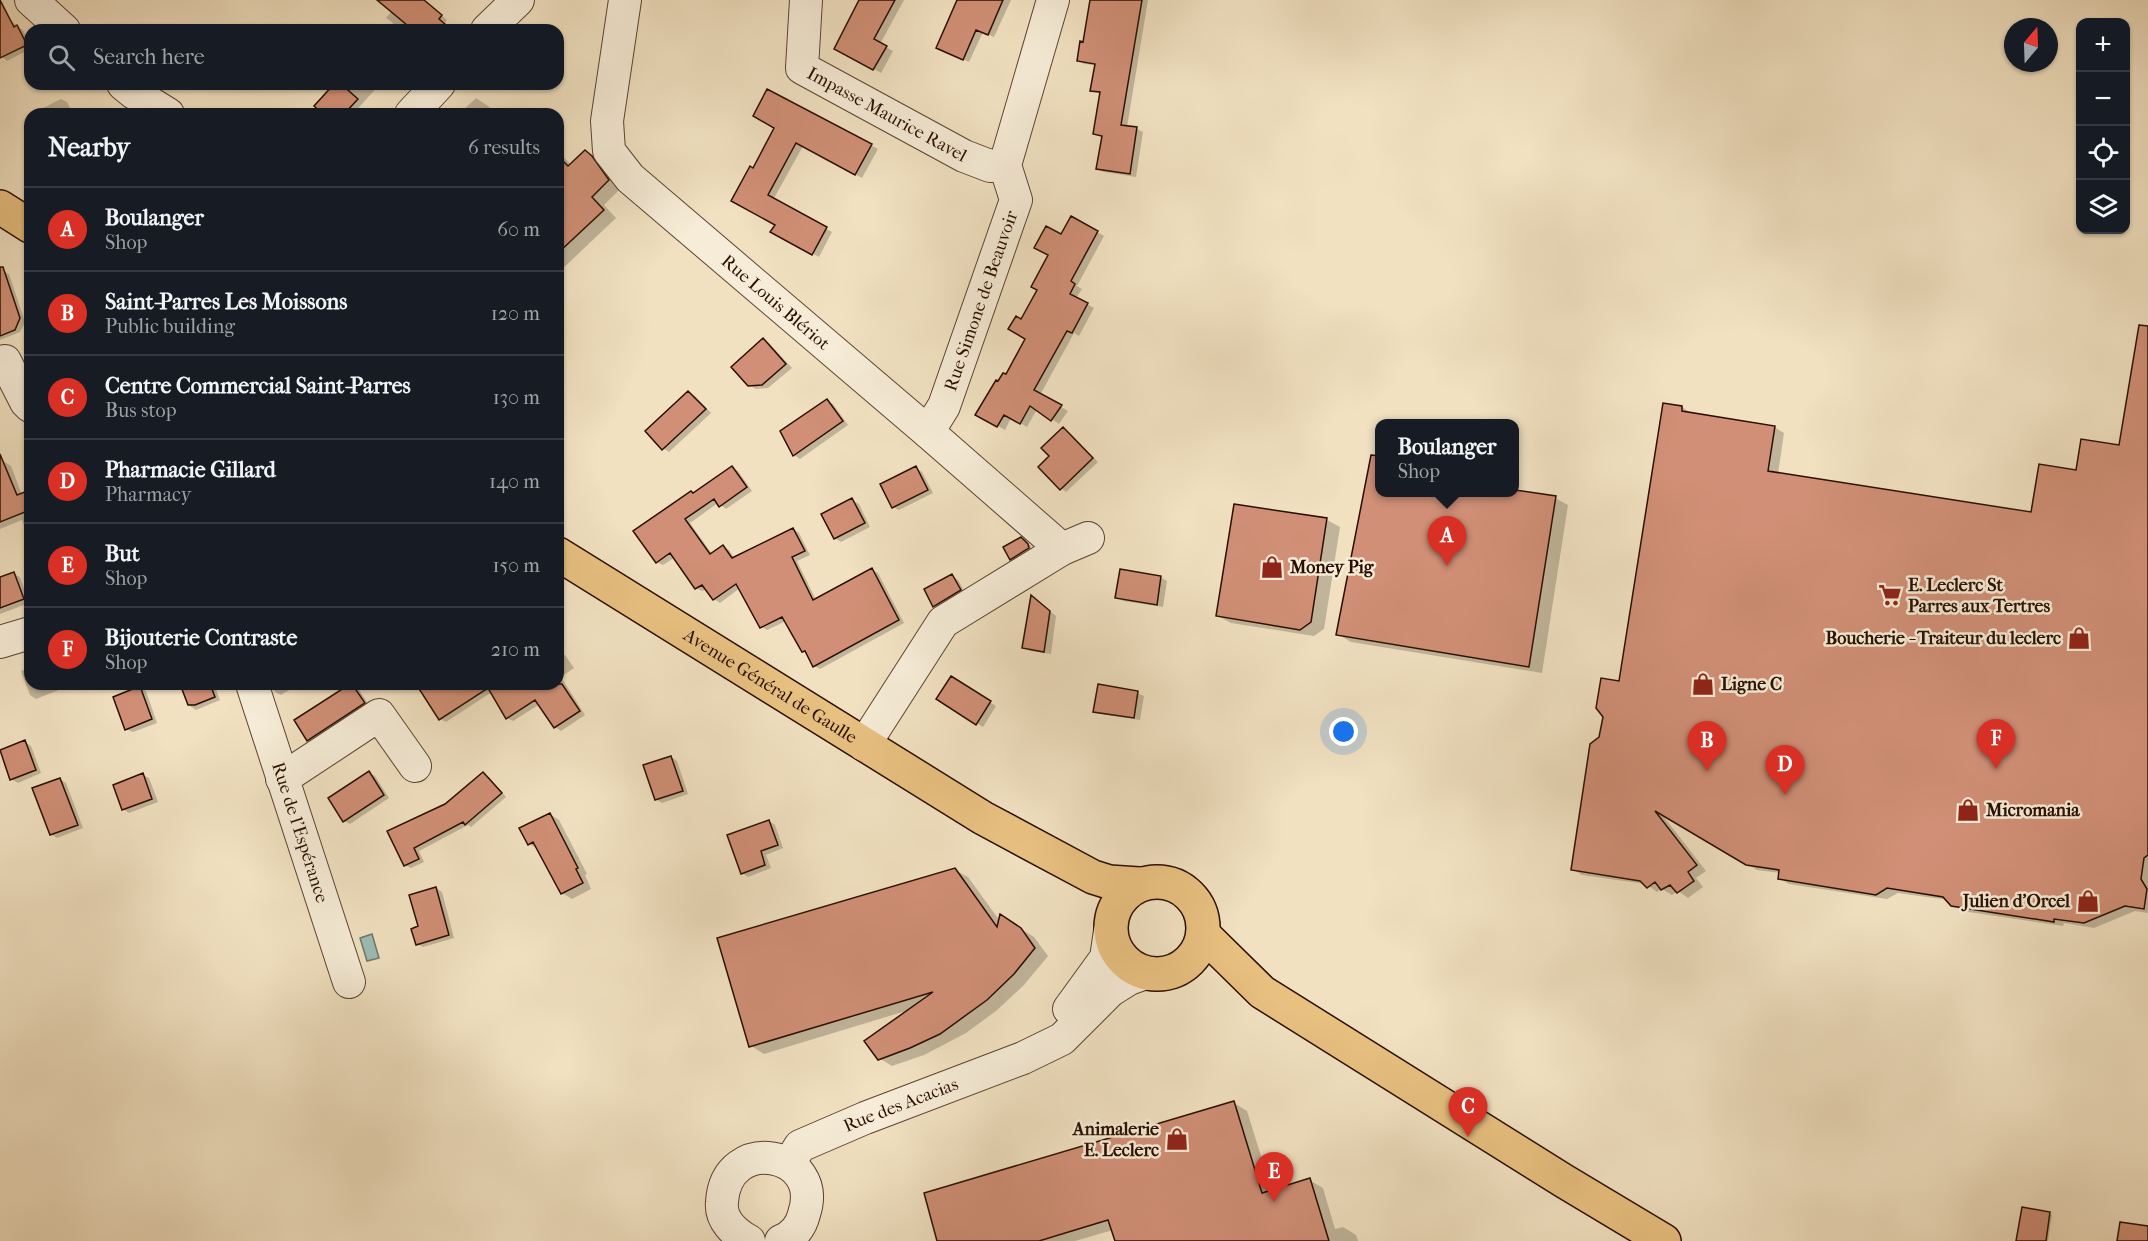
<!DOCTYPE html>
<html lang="en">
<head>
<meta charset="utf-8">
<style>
	body { margin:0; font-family:"IM FELL French Canon",serif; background:#20242c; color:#f1f3f6 }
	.controls { position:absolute; right:18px; top:18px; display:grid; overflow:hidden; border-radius:12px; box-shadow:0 2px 4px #0004 }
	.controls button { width:54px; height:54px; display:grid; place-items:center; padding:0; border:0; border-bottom:2px solid #363941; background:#171b24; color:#f1f3f6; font:30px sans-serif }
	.compass { position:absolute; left:2004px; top:18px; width:54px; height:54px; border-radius:50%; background:#171b24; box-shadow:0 2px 4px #0004; rotate:19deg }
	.you { position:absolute; left:1344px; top:732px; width:21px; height:21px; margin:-15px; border:4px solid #fff; border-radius:50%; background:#1a73e8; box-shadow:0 0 0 9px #1a73e833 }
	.badge { display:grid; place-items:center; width:39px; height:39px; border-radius:50%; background:#d93025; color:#fff; font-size:20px; font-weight:700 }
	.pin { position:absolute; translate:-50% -50px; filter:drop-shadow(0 2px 3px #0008) }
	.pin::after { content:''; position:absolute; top:32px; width:21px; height:18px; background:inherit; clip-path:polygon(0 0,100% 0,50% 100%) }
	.popup { position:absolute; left:1375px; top:419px; width:144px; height:78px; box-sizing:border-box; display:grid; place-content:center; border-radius:12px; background:#171b24; filter:drop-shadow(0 2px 4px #0005); font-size:20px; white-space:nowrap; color:#9ea1a6 }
	.popup b { font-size:22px; color:#f1f3f6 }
	.popup::after { content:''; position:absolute; left:50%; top:100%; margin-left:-12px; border:12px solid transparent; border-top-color:#171b24 }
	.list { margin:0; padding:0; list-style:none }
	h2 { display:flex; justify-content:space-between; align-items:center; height:78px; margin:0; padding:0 24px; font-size:26px }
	h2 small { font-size:20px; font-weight:400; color:#9ea1a6 }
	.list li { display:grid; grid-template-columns:39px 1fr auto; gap:18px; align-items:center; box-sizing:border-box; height:84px; padding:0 24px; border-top:2px solid #363941 }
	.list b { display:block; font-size:22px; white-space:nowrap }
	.list p { margin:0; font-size:20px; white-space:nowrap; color:#9ea1a6 }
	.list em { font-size:20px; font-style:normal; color:#9ea1a6 }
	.icon { flex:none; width:33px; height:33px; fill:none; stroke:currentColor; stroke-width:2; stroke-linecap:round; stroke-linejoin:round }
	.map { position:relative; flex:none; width:2148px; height:1241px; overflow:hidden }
	.search { position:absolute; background:#171b24; box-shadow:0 2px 4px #0004; left:24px; top:24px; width:540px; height:66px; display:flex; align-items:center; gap:15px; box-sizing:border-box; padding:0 21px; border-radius:18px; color:#9ea1a6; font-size:22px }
	.panel { position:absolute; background:#171b24; box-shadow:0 2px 4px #0004; left:24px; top:108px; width:540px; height:582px; border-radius:18px }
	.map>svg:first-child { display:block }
	.water { fill:#9bbdb6; stroke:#6d776d; stroke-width:1.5 }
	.shadow { fill:#0003 }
	.building { fill:#d08f76; stroke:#290e00; stroke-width:1.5 }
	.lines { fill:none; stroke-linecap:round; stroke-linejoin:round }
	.minor-casing { stroke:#5b4330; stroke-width:34 }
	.major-casing { stroke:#290e00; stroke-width:36 }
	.minor { stroke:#f6ecd7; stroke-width:32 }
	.major { stroke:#e8c080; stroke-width:33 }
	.labels { text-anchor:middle; stroke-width:5; stroke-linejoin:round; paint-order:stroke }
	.street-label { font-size:18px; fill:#290e00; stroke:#f6ecd7 }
	.poi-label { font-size:18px; font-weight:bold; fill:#290e00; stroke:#f6ecd7; text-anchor:start }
</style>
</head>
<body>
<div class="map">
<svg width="2148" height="1241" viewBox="0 0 2148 1241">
	<rect width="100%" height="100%" fill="#f1e1c1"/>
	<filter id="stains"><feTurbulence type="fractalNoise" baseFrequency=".00333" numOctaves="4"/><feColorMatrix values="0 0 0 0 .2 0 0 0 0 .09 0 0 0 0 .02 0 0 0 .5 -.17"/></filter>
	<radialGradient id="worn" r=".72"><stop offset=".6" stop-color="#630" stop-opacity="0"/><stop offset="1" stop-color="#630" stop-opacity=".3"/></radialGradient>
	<!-- water -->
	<path class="water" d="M372,934L379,958L367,961L360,938Z"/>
	<!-- shadow -->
	<path class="shadow" d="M401,0H424L447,20L444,24L452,30H387L393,23L386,18Z
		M861,0H904L880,44L893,51L881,73L836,48Z
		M957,0H1011L994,37L983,32L969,62L944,50Z
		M1091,0H1148L1127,127L1137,129L1143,132L1136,177L1104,172L1098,169L1103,138L1095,134L1101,94L1092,90L1096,65L1084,64L1078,60L1084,44Z
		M10,20L23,30L30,45V49L7,61L0,55V25Z
		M337,84H380L353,114H310Z
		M768,91L878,149L862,178L803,146L773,200L832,232L819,257L772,232L777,224L754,170L776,128Z
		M476,98L488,106L496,114H459Z
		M61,99L67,102L73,114H31Z
		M558,151L571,165L585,151L598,159L621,188L604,205L616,218L558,273Z
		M1072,218L1104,236L1077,286L1082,289L1076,298L1094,308L1079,336L1074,333L1040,395L1068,411L1059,424L1037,409L1027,427L1011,418L1005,430L977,414L1006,376L1027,338L1022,321L1039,290Z
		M3,271L9,274L25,322L20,332L0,340V272Z
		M2148,329V913L2135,911L2094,928L2064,923L2063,926L1962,911L1948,900L1898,893L1887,899L1789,884L1779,878L1780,873L1757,870L1661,813L1706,871L1696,878L1703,887L1688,898L1678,891L1672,895L1662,889L1657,892L1646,884L1582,875L1572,869L1601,738L1620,683L1682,407L1691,413L1774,427L1784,433L1778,474L2032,514L2077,472L2120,447Z
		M763,340L769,343L792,368L768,388L756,389L749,385Z
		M688,393L695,396L711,413L669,452L663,448Z
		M827,401L833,404L848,425L800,459L794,455Z
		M1063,429L1069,432L1098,462L1066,492L1061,488L1051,456Z
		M3,461L11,466L22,495L30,492V543L22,520L0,529V462Z
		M732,468L738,471L752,491L726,509L718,503L690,523L712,554L723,547L729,550L734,558L793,529L799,533L810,555L797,561L816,600L872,570L878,573L904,623L820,669L814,666L808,654L803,651L786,621L767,630L762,627L740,588L720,603L714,599L707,589L702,591L696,588L674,558L663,565L657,562L694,494Z
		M916,468L922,472L933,493L899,510L893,507Z
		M1514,491L1555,498L1568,505L1542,673L1351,642L1337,634L1380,492Z
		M852,500L859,504L870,527L841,542L835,538Z
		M1327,520L1340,527L1324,629L1314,636L1231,623L1218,616Z
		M1024,541L1031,546V550L1013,560L1011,559Z
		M14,574L20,577L29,603L0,614V579Z
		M952,576L958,580L966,594L941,609L934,606Z
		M1160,577L1167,581L1163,607L1123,601L1117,597Z
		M1032,597L1056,616L1051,654L1030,651L1024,647Z
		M558,652L565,655L574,668L561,677L585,715L561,731L555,727L540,704L513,721L507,718L492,692L446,722L440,719L418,684H558Z
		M30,668V684H63L64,688L36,699L30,695L21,671Z
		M951,678L996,706L983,727L938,699Z
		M181,684H214L220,700L196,710L190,706Z
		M272,684H299L281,695L275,692Z
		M352,685L358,688L370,707L314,744L308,740Z
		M140,688L146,691L157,723L133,732L126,729Z
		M1137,693L1144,696L1140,720L1101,714L1095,711Z
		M25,742L31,746L41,773L18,783L11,779Z
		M671,757L677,761L688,794L662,803L656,799Z
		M369,773L375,776L389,798L350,824L344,821Z
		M484,774L489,777L506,797L471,827L468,825L419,851L424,862L411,868L405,865L389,832L446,805Z
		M143,775L149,778L158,802L129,813L123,809Z
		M60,779L66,783L83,828L57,838L51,834Z
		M550,814L559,820L587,874L585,875L591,889L572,899L562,893L538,849L529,844Z
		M769,821L775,825L783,848L766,855L771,868L748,877L742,873Z
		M955,870L968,877L1000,921L1013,924L1034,937L1048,956L1024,985L996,1011L966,1033L924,1055L892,1066L879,1058L909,1010L764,1054L751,1046Z
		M436,888L442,892L454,938L423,947L417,944L420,927Z
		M1234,1103L1247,1111L1272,1191L1309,1180L1323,1188L1335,1229L1343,1227L1356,1235L1358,1241H1117L1113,1230L1075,1241H939Z
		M2050,1214L2052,1215L2048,1241H2018Z"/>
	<!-- building -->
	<path class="building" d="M0,0L14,27L17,25L27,45L0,58Z
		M377,0H424L442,15L439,19L452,30H413Z
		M859,0H895L874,39L887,46L873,70L834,49Z
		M957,0H1003L988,35L976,30L963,60L936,48Z
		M1090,0H1142L1121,125L1137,127L1130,174L1096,169L1102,136L1093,134L1100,92L1090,91L1095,64L1077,61L1080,41L1083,42Z
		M334,84H341L358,99L344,114H323L314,106Z
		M767,89L872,144L855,175L796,143L768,195L827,227L812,255L770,232L775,225L731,201L750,166L753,168L774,128L753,116Z
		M585,150L592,156L609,180L592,197L604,210L558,253V156L568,166Z
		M1071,216L1098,231L1071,281L1075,284L1070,294L1088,303L1072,333L1067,331L1034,390L1062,405L1051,421L1030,406L1020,424L1004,415L997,427L975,415L996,380L998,381L1003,373L1006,374L1025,339L1008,329L1016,316L1021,319L1037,290L1031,287L1048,255L1034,248L1046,226L1061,234Z
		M0,267H3L20,318L15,330L0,336Z
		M2139,325L2148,326V855L2144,858L2141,879L2147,889L2144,909L2125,906L2084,923L2054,919V922L1951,906L1943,897L1887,888L1876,895L1778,879L1779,870L1746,865L1655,811L1697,865L1688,872L1694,881L1677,893L1670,885L1661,890L1655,882L1647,888L1640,881L1571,870L1590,744L1599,737L1603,717L1596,708L1601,678L1619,681L1663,403L1682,406V411L1775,426L1768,471L2031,512L2039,464L2076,470L2081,439L2119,445Z
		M763,338L786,364L762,385L748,386L731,367Z
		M688,391L706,409L662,450L645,431Z
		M827,399L843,421L793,456L780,431Z
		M1063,427L1093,458L1060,490L1038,467L1049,456L1041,448Z
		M0,454L17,495L30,490V510L0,522Z
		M1371,455L1380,456V492H1515V490L1556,496L1529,667L1336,635Z
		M732,466L747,487L719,507L714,499L685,519L710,554L723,545L732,558L793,528L805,551L792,557L813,600L872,568L899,620L813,667L805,651L802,652L782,617L760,628L736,584L713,600L702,585L695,589L670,553L656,563L633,531L691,491L693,493Z
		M916,466L928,490L892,508L880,484Z
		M852,498L865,523L834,539L821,514Z
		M1234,504L1327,518L1311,622L1300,630L1216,616Z
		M1021,537L1028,544L1029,548L1010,560L1003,547Z
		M1120,569L1161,576L1157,605L1115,598Z
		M14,572L24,599L0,608V577Z
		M952,574L961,590L933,607L924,589Z
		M1031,595L1050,611L1044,652L1022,648Z
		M951,676L991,701L976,725L936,699Z
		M180,684H210L215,697L195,705H188Z
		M350,684H352L365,703L307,741L294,720Z
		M416,684H562L580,711L554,728L535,700L506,719L488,688L439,720Z
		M1098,684L1138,691L1134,718L1093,712Z
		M140,686L152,719L125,730L113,697Z
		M25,740L36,770L10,780L0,750Z
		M671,756L683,791L655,800L643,765Z
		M369,771L384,795L343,822L328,798Z
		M483,772L502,793L465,825L463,822L414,848L419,859L404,866L387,831L445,804Z
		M143,773L152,799L122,810L113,785Z
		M60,778L78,825L50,835L32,788Z
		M550,813L578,868L576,869L583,883L561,894L533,842L528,845L519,828Z
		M769,820L778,845L761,851L765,865L741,874L727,835Z
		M955,868L997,927L1000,914L1021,928L1035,948L1014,974L987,1000L940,1034L910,1048L878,1060L864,1041L933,992L749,1047L717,938Z
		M436,887L449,935L416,945L411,929L418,926L409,895Z
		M1234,1101L1262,1193L1310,1178L1329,1241H1115L1108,1220L1039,1241H937L924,1193Z
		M2022,1207L2050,1212L2046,1241H2016Z
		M2120,1222L2148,1226V1241H2117Z"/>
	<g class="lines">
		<!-- minor casing -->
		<g class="minor-casing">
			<g id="minor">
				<path d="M31,0L64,30"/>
				<path id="s1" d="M625,0L607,121L609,151L630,178L928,432L1062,549"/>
				<path id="s2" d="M806,0L802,68L964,156L990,166L1005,165"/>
				<path d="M487,30L518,0"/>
				<path d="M123,84L134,93L168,114"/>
				<path d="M411,114L439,84"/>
				<path d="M1005,165L1053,0"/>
				<path d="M5,361L26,402L30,406"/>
				<path id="s3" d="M928,432L944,406L1016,200L1005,165"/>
				<path d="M0,642L30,633"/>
				<path id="s4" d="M252,684L349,982"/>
				<path d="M864,745L943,622L1062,549L1088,538"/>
				<path d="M282,779L379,715L415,766"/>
				<path d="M1069,1009L1106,958L1110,931"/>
				<path id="s5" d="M789,1164L800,1146L865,1118L1023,1058L1062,1039L1110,991L1129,979L1146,973"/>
				<path d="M749,1241C735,1233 720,1220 722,1202C726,1133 825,1151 804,1214C801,1227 793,1236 781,1241"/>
			</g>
		</g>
		<!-- major casing -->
		<g class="major-casing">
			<g id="major">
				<path d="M0,207L30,226"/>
				<path id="s6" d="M558,554L983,818L1093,877L1109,882L1139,884"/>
				<circle cx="1157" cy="928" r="46"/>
				<path d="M1203,934L1262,992L1564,1181L1664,1241"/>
			</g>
		</g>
		<!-- minor -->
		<use href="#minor" class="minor"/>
		<!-- major -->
		<use href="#major" class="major"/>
	</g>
	<!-- icons -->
	<defs>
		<g id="shop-bare" transform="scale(1.8)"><path d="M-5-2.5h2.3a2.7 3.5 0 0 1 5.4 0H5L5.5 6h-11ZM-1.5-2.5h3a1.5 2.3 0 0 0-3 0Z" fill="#8f2418" stroke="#f6ecd7" stroke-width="2.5" paint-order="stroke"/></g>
		<g id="supermarket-bare" transform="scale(1.8)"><path d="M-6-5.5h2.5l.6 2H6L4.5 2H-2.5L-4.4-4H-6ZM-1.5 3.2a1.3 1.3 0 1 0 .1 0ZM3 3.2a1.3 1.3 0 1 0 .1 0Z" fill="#8f2418" stroke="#f6ecd7" stroke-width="2.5" paint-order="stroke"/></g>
	</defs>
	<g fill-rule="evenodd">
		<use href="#shop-bare" x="1272" y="567"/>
		<use href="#supermarket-bare" x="1890" y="595"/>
		<use href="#shop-bare" x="2079" y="638"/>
		<use href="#shop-bare" x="1703" y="684"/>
		<use href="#shop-bare" x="1968" y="810"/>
		<use href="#shop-bare" x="2088" y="901"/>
		<use href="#shop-bare" x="1177" y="1139"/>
	</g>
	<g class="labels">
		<!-- street labels -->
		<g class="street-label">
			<text dy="6" stroke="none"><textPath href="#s2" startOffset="165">Impasse Maurice Ravel</textPath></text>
			<text dy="6" stroke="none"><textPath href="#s3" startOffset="142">Rue Simone de Beauvoir</textPath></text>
			<text dy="6" stroke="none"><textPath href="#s1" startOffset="378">Rue Louis Blériot</textPath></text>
			<text dy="6" stroke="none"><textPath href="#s6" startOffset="250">Avenue Général de Gaulle</textPath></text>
			<text dy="6" stroke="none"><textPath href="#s4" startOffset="156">Rue de l'Espérance</textPath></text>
			<text dy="6" stroke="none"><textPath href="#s5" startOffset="130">Rue des Acacias</textPath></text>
		</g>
		<!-- poi labels -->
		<g class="poi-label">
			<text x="1290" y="573">Money Pig</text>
			<text x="1908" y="591">E. Leclerc St<tspan x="1908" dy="21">Parres aux Tertres</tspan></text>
			<text x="2061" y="644" text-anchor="end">Boucherie - Traiteur du leclerc</text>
			<text x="1721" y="690">Ligne C</text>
			<text x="1986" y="816">Micromania</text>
			<text x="2070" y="907" text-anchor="end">Julien d'Orcel</text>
			<text x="1159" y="1135" text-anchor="end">Animalerie<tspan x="1159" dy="21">E. Leclerc</tspan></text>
		</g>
	</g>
	<rect width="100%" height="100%" filter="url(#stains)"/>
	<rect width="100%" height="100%" fill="url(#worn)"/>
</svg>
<div class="controls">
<button>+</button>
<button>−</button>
<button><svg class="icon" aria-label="locate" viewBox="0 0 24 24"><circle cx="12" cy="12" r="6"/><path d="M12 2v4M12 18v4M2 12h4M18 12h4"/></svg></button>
<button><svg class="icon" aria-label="layers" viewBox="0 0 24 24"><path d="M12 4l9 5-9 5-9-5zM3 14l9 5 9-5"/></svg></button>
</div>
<svg class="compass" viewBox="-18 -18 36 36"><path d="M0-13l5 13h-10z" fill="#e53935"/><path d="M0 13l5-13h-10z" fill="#9ea1a6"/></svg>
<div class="you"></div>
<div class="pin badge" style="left:1447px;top:566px">A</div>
<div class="popup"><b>Boulanger</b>Shop</div>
<div class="pin badge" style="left:1707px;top:771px">B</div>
<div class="pin badge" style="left:1468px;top:1137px">C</div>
<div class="pin badge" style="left:1785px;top:795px">D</div>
<div class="pin badge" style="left:1274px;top:1202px">E</div>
<div class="pin badge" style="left:1996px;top:769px">F</div>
<div class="search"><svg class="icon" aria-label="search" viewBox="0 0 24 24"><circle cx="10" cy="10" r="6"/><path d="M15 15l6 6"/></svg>Search here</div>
<section class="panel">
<h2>Nearby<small>6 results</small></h2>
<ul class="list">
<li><span class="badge">A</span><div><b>Boulanger</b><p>Shop</p></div><em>60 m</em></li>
<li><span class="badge">B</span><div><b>Saint-Parres Les Moissons</b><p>Public building</p></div><em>120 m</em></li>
<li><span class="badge">C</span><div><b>Centre Commercial Saint-Parres</b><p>Bus stop</p></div><em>130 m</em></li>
<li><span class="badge">D</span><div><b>Pharmacie Gillard</b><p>Pharmacy</p></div><em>140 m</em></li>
<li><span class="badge">E</span><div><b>But</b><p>Shop</p></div><em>150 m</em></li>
<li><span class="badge">F</span><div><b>Bijouterie Contraste</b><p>Shop</p></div><em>210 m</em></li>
</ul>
</section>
</div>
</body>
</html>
